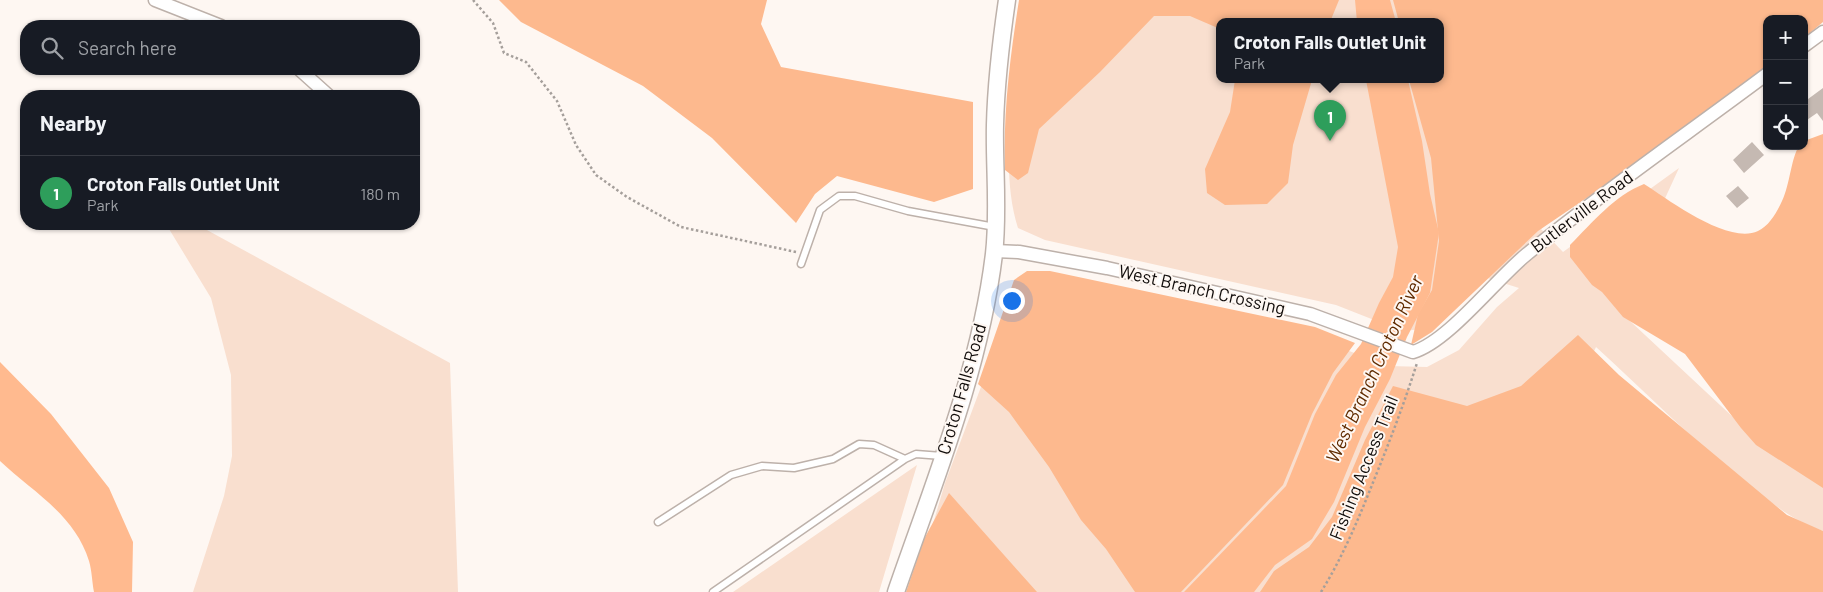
<!DOCTYPE html>
<html lang="en">
<head>
<meta charset="utf-8">
<style>
	body { margin:0; font-family:Barlow,sans-serif; background:#20242c; color:#f1f3f6 }
	.controls { position:absolute; right:15px; top:15px; display:grid; overflow:hidden; border-radius:10px; box-shadow:0 1px 4px #0004 }
	.controls button { width:45px; height:45px; display:grid; place-items:center; padding:0; border:0; border-bottom:1px solid #363941; background:#171b24; color:#f1f3f6; font:25px sans-serif }
	.you { position:absolute; left:1011px; top:300px; width:18px; height:18px; margin:-12px; border:4px solid #fff; border-radius:50%; background:#1a73e8; box-shadow:0 0 0 8px #1a73e833 }
	.badge { display:grid; place-items:center; width:32px; height:32px; border-radius:50%; background:#8c9099; color:#fff; font-size:16px; font-weight:700 }
	.pin { position:absolute; translate:-50% -41px; filter:drop-shadow(0 1px 2px #0008) }
	.pin::after { content:''; position:absolute; top:26px; width:18px; height:15px; background:inherit; clip-path:polygon(0 0,100% 0,50% 100%) }
	.popup { position:absolute; left:1216px; top:18px; width:228px; height:65px; box-sizing:border-box; display:grid; place-content:center; border-radius:10px; background:#171b24; filter:drop-shadow(0 1px 4px #0005); font-size:16px; white-space:nowrap; color:#9ea1a6 }
	.popup b { font-size:19px; color:#f1f3f6 }
	.popup::after { content:''; position:absolute; left:50%; top:100%; margin-left:-10px; border:10px solid transparent; border-top-color:#171b24 }
	.list { margin:0; padding:0; list-style:none }
	h2 { display:flex; justify-content:space-between; align-items:center; height:65px; margin:0; padding:0 20px; font-size:21px }
	h2 small { font-size:16px; font-weight:400; color:#9ea1a6 }
	.list li { display:grid; grid-template-columns:32px 1fr auto; gap:15px; align-items:center; box-sizing:border-box; height:75px; padding:0 20px; border-top:1px solid #363941 }
	.list b { display:block; font-size:19px; white-space:nowrap }
	.list p { margin:0; font-size:16px; white-space:nowrap; color:#9ea1a6 }
	.list em { font-size:16px; font-style:normal; color:#9ea1a6 }
	.icon { flex:none; width:28px; height:28px; fill:none; stroke:currentColor; stroke-width:2; stroke-linecap:round; stroke-linejoin:round }
	.map { position:relative; flex:none; width:1823px; height:592px; overflow:hidden }
	.search { position:absolute; background:#171b24; box-shadow:0 1px 4px #0004; left:20px; top:20px; width:400px; height:55px; display:flex; align-items:center; gap:12px; box-sizing:border-box; padding:0 18px; border-radius:20px; color:#9ea1a6; font-size:19px }
	.panel { position:absolute; background:#171b24; box-shadow:0 1px 4px #0004; left:20px; top:90px; width:400px; height:140px; border-radius:20px }
	.map>svg:first-child { display:block }
	.green { fill:#f9dfcf; fill-rule:evenodd }
	.forest { fill:#fdb98e }
	.water { fill:#ffba8f }
	.building { fill:#c5b9b2 }
	.lines { fill:none; stroke-linecap:round; stroke-linejoin:round }
	.service-casing { stroke:#bdb1aa; stroke-width:9 }
	.minor-casing { stroke:#bdb1aa; stroke-width:15 }
	.tertiary-casing { stroke:#bdb1aa; stroke-width:19 }
	.path { stroke:#a59f9b; stroke-width:2.5; stroke-dasharray:2.5 2.5; stroke-linecap:butt }
	.service { stroke:#fff; stroke-width:6 }
	.minor { stroke:#fff; stroke-width:12 }
	.tertiary { stroke:#fff; stroke-width:16 }
	.labels { text-anchor:middle; stroke-width:4; stroke-linejoin:round; paint-order:stroke }
	.street-label { font-size:18px; fill:#0f0b09; stroke:#fef7f2 }
	.water-label { font-size:19px; font-style:italic; fill:#602b00; stroke:#fef7f2 }
</style>
</head>
<body>
<div class="map">
<svg width="1823" height="592" viewBox="0 0 1823 592">
	<rect width="100%" height="100%" fill="#fef7f2"/>
	<!-- green -->
	<path class="green" d="M1028,0H1823L1804,19H1767L1541,229L1563,252L1679,168L1615,307L1765,447L1823,484V531C1790,520 1767,499 1740,478C1690,437 1644,391 1596,347L1483,592H913L945,483L1021,280L1312,337L1389,366L1427,367L1459,350L1497,307L1519,288L1481,276L1423,329L1402,331L1336,305L1045,240L1018,228C997,163 1017,67 1028,0ZM1220,22H1440V80H1220Z
		M166,224H196L450,363L458,592H193L224,496L232,456L231,375L211,298Z
		M917,465L879,592H733Z"/>
	<!-- forest -->
	<path class="forest" d="M499,0H767L761,24L781,67L973,102V189L934,202L837,176L815,194L796,223L712,138L643,86L521,22Z
		M1019,0H1339L1330,22H1220V29L1190,16H1154L1100,72L1039,129L1028,173L1018,180L1005,170C1003,113 1010,57 1019,0Z
		M1393,0H1823V22L1804,38V19H1767V66L1647,157L1538,231L1432,332L1411,345L1418,314L1432,290L1439,241L1431,158L1409,80H1440V22H1399Z
		M1235,80H1312L1293,145L1288,183L1267,204L1225,205L1207,193L1205,169L1230,112Z
		M1823,134V488L1756,445L1741,428L1685,354L1623,317L1602,292L1592,285L1570,257V245C1593,222 1614,196 1644,184C1669,200 1728,245 1758,231C1769,226 1777,212 1782,201C1790,185 1791,158 1799,146H1804V141Z
		M1027,271H1050L1315,327L1355,343L1333,373L1312,414L1283,485L1181,592H1135L1106,549L1081,520L1049,467L1009,412L978,384L1014,280Z
		M1578,335L1619,375L1787,515L1823,531V592H1260L1274,571L1309,547L1332,517L1365,440L1393,386L1467,406L1521,386Z
		M949,493L1037,592H906L924,539Z"/>
	<!-- water -->
	<path class="water" d="M1355,0H1390L1396,22H1357Z
		M1366,80H1408L1422,141L1430,194L1439,233L1430,293L1407,337L1390,379L1365,427L1334,502L1312,539L1275,565L1254,592H1184L1286,486L1315,414L1336,375L1361,344L1379,303L1393,277L1398,247Z
		M0,362L51,414L109,488L133,542L132,592H94C92,582 92,571 89,561C75,515 33,492 0,461Z"/>
	<!-- building -->
	<path class="building" d="M1823,88V121L1817,113L1804,122V102Z
		M1752,142L1764,155L1744,173L1733,160Z
		M1738,186L1749,198L1737,208L1726,196Z"/>
	<g class="lines">
		<!-- service casing -->
		<g class="service-casing">
			<path id="service" d="M801,264L820,210L839,196H855L908,211L995,227
				M658,522L731,475L762,466L794,468L833,459L859,444L874,445L905,459
				M713,592L905,459L916,454L942,456"/>
		</g>
		<!-- minor casing -->
		<g class="minor-casing">
			<path id="minor" d="M155,0L221,26
				M1804,46L1823,32
				M299,69L329,96
				M995,251L1019,252L1107,268L1310,314L1413,352C1448,342 1496,279 1527,254C1604,191 1687,134 1767,74"/>
		</g>
		<!-- tertiary casing -->
		<g class="tertiary-casing">
			<path id="tertiary" d="M896,592C934,482 980,370 994,254C999,211 994,167 995,125C996,83 1001,41 1007,0"/>
		</g>
		<!-- path -->
		<path class="path" d="M473,0L493,23L504,53L526,62L557,101L576,145L596,175L627,197L681,227L796,252
			M1321,592C1344,555 1360,515 1376,475C1391,438 1405,401 1417,363"/>
		<!-- service -->
		<use href="#service" class="service"/>
		<!-- minor -->
		<use href="#minor" class="minor"/>
		<!-- tertiary -->
		<use href="#tertiary" class="tertiary"/>
	</g>
	<g class="labels">
		<!-- street labels -->
		<g class="street-label">
			<text transform="translate(1582 212) rotate(-37)" y="6">Butlerville Road</text>
			<text transform="translate(1202 290) rotate(13)" y="6">West Branch Crossing</text>
			<text transform="translate(962 389) rotate(-74)" y="6">Croton Falls Road</text>
			<text transform="translate(1364 468) rotate(-68)" y="6">Fishing Access Trail</text>
		</g>
		<!-- water labels -->
		<g class="water-label">
			<text transform="translate(1374 369) rotate(-65)" y="7">West Branch Croton River</text>
		</g>
	</g>
</svg>
<div class="controls">
<button>+</button>
<button>−</button>
<button><svg class="icon" aria-label="locate" viewBox="0 0 24 24"><circle cx="12" cy="12" r="6"/><path d="M12 2v4M12 18v4M2 12h4M18 12h4"/></svg></button>
</div>
<div class="you"></div>
<div class="pin badge" style="left:1330px;top:141px;background:#2e9e5b">1</div>
<div class="popup"><b>Croton Falls Outlet Unit</b>Park</div>
<div class="search"><svg class="icon" aria-label="search" viewBox="0 0 24 24"><circle cx="10" cy="10" r="6"/><path d="M15 15l6 6"/></svg>Search here</div>
<section class="panel">
<h2>Nearby<small></small></h2>
<ul class="list">
<li><span class="badge" style="background:#2e9e5b">1</span><div><b>Croton Falls Outlet Unit</b><p>Park</p></div><em>180 m</em></li>
</ul>
</section>
</div>
</body>
</html>
